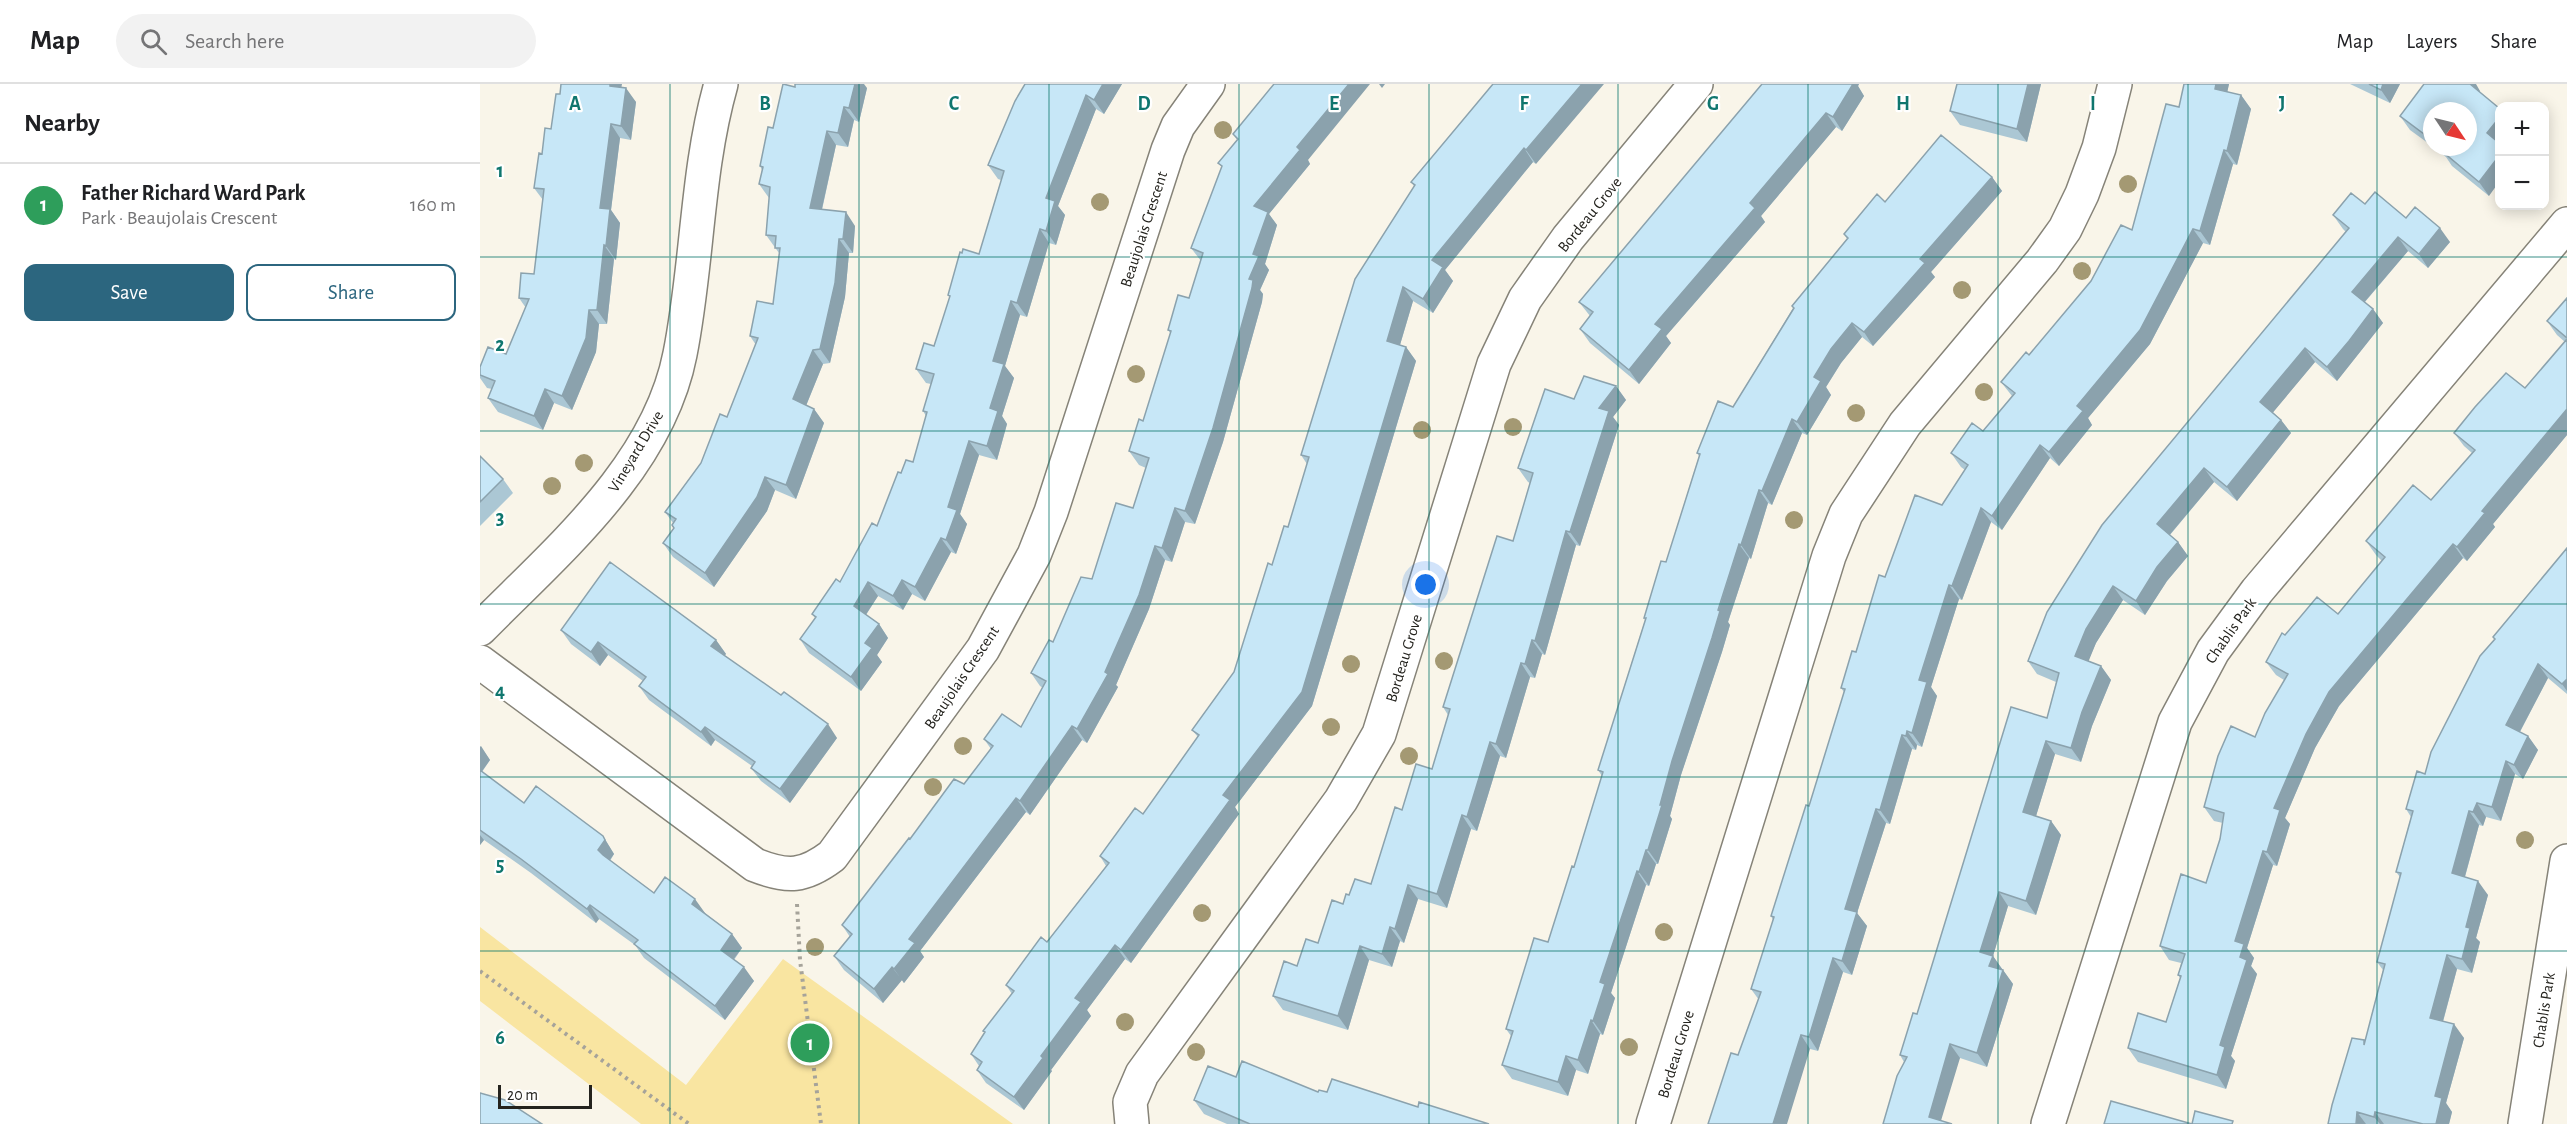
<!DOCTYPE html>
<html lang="en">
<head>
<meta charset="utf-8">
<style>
	body { margin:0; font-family:"Alegreya Sans",sans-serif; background:#f2f2f2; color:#202124 }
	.controls { position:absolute; right:18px; top:18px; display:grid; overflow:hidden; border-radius:12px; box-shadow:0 3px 15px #0003 }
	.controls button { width:54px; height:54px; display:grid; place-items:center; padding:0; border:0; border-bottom:2px solid #e0e0e0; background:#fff; color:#202124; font:30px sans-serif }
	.compass { position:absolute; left:1943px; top:18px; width:54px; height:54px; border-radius:50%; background:#fff; box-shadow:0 3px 15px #0003; rotate:125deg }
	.scale { position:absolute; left:18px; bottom:15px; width:94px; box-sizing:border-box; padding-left:6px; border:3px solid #24231e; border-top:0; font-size:16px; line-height:21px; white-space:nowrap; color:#24231e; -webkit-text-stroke:4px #fff; paint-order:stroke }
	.you { position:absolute; left:946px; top:501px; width:21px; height:21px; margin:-15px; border:4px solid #fff; border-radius:50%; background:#1a73e8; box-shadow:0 0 0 9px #1a73e833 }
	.badge { display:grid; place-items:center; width:39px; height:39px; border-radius:50%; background:#2c667f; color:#fff; font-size:20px; font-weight:700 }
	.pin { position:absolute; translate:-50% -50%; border:3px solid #fff; box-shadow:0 2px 6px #0006 }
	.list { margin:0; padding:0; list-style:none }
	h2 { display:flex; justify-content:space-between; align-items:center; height:78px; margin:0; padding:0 24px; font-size:26px }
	h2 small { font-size:20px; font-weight:400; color:#757577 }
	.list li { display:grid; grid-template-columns:39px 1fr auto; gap:18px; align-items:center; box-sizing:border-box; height:84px; padding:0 24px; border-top:2px solid #e0e0e0 }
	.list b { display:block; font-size:22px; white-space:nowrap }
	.list p { margin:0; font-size:20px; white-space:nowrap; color:#757577 }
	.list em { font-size:20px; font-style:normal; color:#757577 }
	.actions { display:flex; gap:12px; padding:18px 24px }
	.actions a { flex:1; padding:14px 0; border:2px solid #2c667f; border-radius:12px; text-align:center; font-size:21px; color:#2c667f }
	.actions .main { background:#2c667f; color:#fff }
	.icon { flex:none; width:33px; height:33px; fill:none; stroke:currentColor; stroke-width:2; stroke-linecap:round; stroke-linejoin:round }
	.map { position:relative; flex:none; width:2087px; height:1040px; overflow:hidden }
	header { display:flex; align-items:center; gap:36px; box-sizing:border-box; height:84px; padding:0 30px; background:#fff; border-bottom:2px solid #e0e0e0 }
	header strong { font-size:28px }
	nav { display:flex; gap:33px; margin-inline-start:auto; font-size:21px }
	.search { width:420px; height:54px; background:#f2f2f2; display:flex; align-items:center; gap:15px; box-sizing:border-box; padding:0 21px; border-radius:33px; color:#757577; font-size:22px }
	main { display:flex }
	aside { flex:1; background:#fff }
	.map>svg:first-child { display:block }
	.green { fill:#f9e5a1 }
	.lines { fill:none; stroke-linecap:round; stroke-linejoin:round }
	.street-casing { stroke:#868378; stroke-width:36 }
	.path { stroke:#a6a39a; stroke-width:4; stroke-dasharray:3 4.5; stroke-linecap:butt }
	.street { stroke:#fff; stroke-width:33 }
	.tree { fill:#a49973 }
	.wall { fill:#abc7d4 }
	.shaded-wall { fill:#8ba2ad }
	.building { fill:#c7e7f7; stroke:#8ba2ad; stroke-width:1.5 }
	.grid { fill:none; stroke:#0f766e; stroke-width:1.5; stroke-opacity:0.55 }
	.labels { text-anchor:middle; stroke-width:4.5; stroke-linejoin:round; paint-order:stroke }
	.street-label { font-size:16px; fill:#24231e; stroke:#fff }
	.grid-label { font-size:20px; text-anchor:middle; font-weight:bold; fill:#0f766e; stroke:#fff; stroke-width:4.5; stroke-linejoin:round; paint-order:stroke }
</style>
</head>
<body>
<header>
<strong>Map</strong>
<div class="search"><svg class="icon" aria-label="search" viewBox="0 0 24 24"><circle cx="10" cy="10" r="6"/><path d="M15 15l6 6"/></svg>Search here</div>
<nav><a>Map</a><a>Layers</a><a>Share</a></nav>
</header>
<main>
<aside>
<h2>Nearby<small></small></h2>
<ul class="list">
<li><span class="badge" style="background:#2e9e5b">1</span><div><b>Father Richard Ward Park</b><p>Park · Beaujolais Crescent</p></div><em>160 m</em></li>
</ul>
<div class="actions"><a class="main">Save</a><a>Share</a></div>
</aside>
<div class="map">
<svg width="2087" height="1040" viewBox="0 0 2087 1040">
	<rect width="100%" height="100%" fill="#f9f5e9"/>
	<!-- green -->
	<path class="green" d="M0,843L206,1001L303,875L533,1040H161L0,917Z"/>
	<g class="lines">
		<!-- street casing -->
		<g class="street-casing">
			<path id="street" d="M0,545C77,467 178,383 200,270C218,180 216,88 241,0
				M0,578L275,781C308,794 324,793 352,772L503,565L554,471L571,428L688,66L698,42L728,0
				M652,1040L650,1018L662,990L861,716L899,650L1014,280L1045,215L1088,154L1216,0
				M1173,1040L1349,472L1366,430L1425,340L1562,177L1585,145L1602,110L1619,64L1635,0
				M1568,1040L1695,638L1733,567L1777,507L2087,140
				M2045,1040L2087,777"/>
		</g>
		<!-- path -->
		<path class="path" d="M317,820L320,876L341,1040
			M0,887L209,1040"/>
		<!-- street -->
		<use href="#street" class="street"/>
	</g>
	<!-- trees -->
	<g class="tree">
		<circle cx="743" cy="46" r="9"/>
		<circle cx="1648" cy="100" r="9"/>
		<circle cx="620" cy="118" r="9"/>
		<circle cx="1602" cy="187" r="9"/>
		<circle cx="1482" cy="206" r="9"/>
		<circle cx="656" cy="290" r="9"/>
		<circle cx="1504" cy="308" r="9"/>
		<circle cx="1376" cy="329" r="9"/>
		<circle cx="1033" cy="343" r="9"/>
		<circle cx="942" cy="346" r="9"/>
		<circle cx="104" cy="379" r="9"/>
		<circle cx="72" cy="402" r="9"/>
		<circle cx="1314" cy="436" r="9"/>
		<circle cx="964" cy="577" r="9"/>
		<circle cx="871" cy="580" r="9"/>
		<circle cx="851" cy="643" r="9"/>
		<circle cx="483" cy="662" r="9"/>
		<circle cx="929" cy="672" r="9"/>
		<circle cx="453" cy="703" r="9"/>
		<circle cx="2045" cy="756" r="9"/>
		<circle cx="722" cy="829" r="9"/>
		<circle cx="1184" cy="848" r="9"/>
		<circle cx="335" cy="863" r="9"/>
		<circle cx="645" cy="938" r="9"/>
		<circle cx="1149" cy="963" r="9"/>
		<circle cx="716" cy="968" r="9"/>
	</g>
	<!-- wall -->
	<path class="wall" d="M545,0H642L624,30L616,25L578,122L585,131L576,161L569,159L547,233L540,231L525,282L534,294L522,332L527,340L517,376L499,371L480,430L487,440L476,470L471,468L445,517L432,510L423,526L398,512L386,531L399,540L408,554L397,571L402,578L381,607L329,569L320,555L335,534L332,530L360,498L397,442L421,389L433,378L446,332L443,327L451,300L446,299L436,285L454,262L470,214L468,211L499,170L521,96L518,95L508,81Z
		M1013,0L1056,80L1053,78L965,186L973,197L953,229L933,217L920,261L926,263L936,277L832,622L755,723L759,730L651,879L645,875L607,926L611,932L571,986L572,987L544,1026L506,999L497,986L499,982L491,970L505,948L503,947L532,910L526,901L567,858L626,782L620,772L663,730L718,653L712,646L754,588L792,481L808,443L827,380L821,371L934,102L931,98Z
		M1282,0H1379L1378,2L1384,12L1362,47L1356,43L1281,132L1285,138L1186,252L1191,259L1159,300L1110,259L1100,245L1110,232L1099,218Z
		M1477,0H1561L1547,58L1480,41L1470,27Z
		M1704,0H1749L1747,8L1761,11L1771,25L1757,81L1753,80L1730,161L1723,159L1670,260L1608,334L1612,341L1579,382L1570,374L1522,446L1511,438L1482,516L1479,515L1451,603L1457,612L1442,663L1437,661L1436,666L1432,665L1410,740L1406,739L1377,829L1387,842L1372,891L1363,888L1338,967L1330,965L1258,971L1279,916L1271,905L1293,836L1291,832L1329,722L1364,608L1361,604L1405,493L1462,421L1485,386L1481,383L1471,369L1503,347L1532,312L1521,298L1549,271L1611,197L1652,146L1699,23Z
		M1870,0H1920L1910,19Z
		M315,3L387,4L379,38L374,36L368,63L356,61L342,126L375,142L373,169H369L365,213L350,279L343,280L326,322L334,325L344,339L316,415L295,406L287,427L234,503L193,473L183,459L194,444L192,441L193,439L185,428L221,379L247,333L276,261L270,252L293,220L299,169L286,151L289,114L279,100L282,86L280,82L293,44Z
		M141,4L156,18L151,56L140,54L131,126L140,139L136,176L134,175L127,240H119L116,268L92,326L74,319L63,346L18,328L8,314L12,305L7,304L0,294V283L26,270L46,224L39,214L54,190L63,116L54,104L62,70L71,45L80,10Z
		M2000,7V8L2009,112L1972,82L1966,73L1953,63H1988L1952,27V62L1930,46L1920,32Z
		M753,50L828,76L830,80L789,130L797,141L785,180L789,186L780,206L783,210L782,218L743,358L715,440L705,438L692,478L685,476L669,525L636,601L638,603L607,659L602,656L550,731L546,728L440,867L444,873L424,899L422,896L403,919L364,886L354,872L370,853L362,841L430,755L484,700L511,665L504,655L541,643L563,604L560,602L551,589L573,558L612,495L653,424L666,384L659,381L649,367L663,337L691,250L688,246L709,214L721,177L711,164L742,83L738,79L757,56Z
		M1512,93L1522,107L1451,188L1455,193L1393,262L1382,253L1361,279L1346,303L1351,311L1327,351L1322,349L1292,421L1288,419L1271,475L1269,474L1248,538L1250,541L1242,568L1201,691L1190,732L1192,735L1178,780H1176L1169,802L1166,801L1131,909L1135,914L1123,951L1120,950L1108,990L1096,986L1088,1012L1032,995L1022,981L1031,952L1026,945L1068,858L1094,783L1122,692L1118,686L1165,536L1164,534L1186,478L1219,372L1217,369L1253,323L1313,224L1312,222L1367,155L1364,150L1405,118Z
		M1885,120L1926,134L1970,158L1948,184L1928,167L1885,218L1893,225L1903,239L1857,297L1835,278L1793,328L1801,336L1811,349L1757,417L1734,398L1690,451L1698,458L1708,472L1687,497L1665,531L1643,516L1616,559L1608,577L1621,582L1631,596L1612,642L1601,678L1575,670L1556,732L1571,737L1581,751L1556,831L1528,822L1513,872L1533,900L1507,983L1480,974L1403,1040L1424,978L1420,971L1567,634L1576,598L1557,590L1548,577L1866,148L1863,145L1853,131Z
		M2087,214V351L2013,440L2015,443L1987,477L1983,474L1859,622L1835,664L1805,734L1810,740L1797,782L1793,781L1767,864L1774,874L1771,882L1777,890L1751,972L1755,977L1746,1005L1658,978L1648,964L1686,938L1700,894L1698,891L1701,879L1689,876L1680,862L1726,799L1740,755L1743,739L1734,737L1724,723L1775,653L1804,596L1796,591L1786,578L1858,530L1902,477L1896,471L1886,457L1951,416L1992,369L1984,362L1974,349L2045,304L2085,258L2077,251L2067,237Z
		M1136,302L1146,316L1133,333L1139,341L1100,462L1096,461L1065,571L1062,570L1055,594L1050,593L1026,674L1020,672L997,747L991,745L967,824L938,815L924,859L920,857L912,883L889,876L868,946L803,926L793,912L817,882L838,859L869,811L891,800L922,726L952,685L968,631L963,623L1033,457L1050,399L1048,398L1038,384L1094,315Z
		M0,372L23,395L33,409L0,442Z
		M2087,464V610L2068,594L2040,648L2048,652L2058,666L2043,695L2035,690L2021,737L2006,733L2003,742L1999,741L1985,793L2008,811L1996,854L2000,858L1992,889L1977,885L1963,938L1984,954L1966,1019L1972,1028L1969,1040H1848L1885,957L1903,886L1897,878L1920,793L1916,788L1931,733L1926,725L2014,555L2013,553Z
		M81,546L236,556L246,570L244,571L357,654L310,719L281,697L271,684L272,682L235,656L231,662L169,616L159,602L163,597L128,571L120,582L91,560Z
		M0,662L10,676L2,688L44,719L123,752L134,770L130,777L174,809L225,829L252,850L262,864L254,876L274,897L245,936L164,874L155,861L119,835L116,839L51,789L4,756L0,761Z
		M756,993L838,1008H847L938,1023L1009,1040H747L724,1030L714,1016Z"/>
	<!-- shaded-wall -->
	<path class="shaded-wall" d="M130,0H142L139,16L130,2Z
		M375,0H384L387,4L379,38L369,24Z
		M623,0H642L624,30L614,16Z
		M869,0H890L828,76L830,80L789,130L797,141L785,180L789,186L780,206L783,210L782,218L743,358L715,440L705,427L769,195L773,170L774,122L817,63Z
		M899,0H905L902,4Z
		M1102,0H1124L1056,80L1046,66Z
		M1371,0H1379L1378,2L1384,12L1362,47L1353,33Z
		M1548,0H1561L1547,58L1537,45Z
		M1736,0H1749L1745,19L1735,5Z
		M1903,0H1920L1910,19L1901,6Z
		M1989,0H1996L2000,7L1997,11Z
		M146,4L156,18L151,56L141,42Z
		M606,11L616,25L578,122L585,131L576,161L566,147V114Z
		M1761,11L1771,25L1757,81L1747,67Z
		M364,23L374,36L368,63L358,49Z
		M1346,29L1356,43L1281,132L1285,138L1186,252L1191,259L1159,300L1149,286L1175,240L1270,119Z
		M2019,34V60L2007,49Z
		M131,40L140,54L131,126L140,139L136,176L126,162L120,124Z
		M347,47L356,61L339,138L330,124Z
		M1044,64L1053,78L965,186L973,197L953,229L943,215L952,176Z
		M1744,66L1753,80L1730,161L1720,147Z
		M2019,72V98L2009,112L1999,98Z
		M1512,93L1522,107L1451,188L1455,193L1393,262L1384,248L1440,175Z
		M366,128L375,142L373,169L363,155Z
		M1960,144L1970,158L1948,184L1939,170Z
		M560,145L569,159L547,233L537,219Z
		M1713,145L1723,159L1670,260L1608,334L1612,341L1579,382L1569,368L1597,322Z
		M1918,153L1928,167L1882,221L1872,208Z
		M359,155L369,169L365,213L350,279L340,265Z
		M124,161L134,175L127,240L117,226Z
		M923,203L933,217L917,271L907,257Z
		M531,217L540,231L525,282L534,294L522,332L527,340L517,376L507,362L510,324L513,277Z
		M1893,225L1903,239L1857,297L1847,283Z
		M109,226L119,240L116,268L92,326L82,312Z
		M1372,239L1382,253L1361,279L1346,303L1351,311L1327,351L1317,338L1334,293L1351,265Z
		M926,263L936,277L832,622L755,723L759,730L651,879L641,866L743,711Z
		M1825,264L1835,278L1790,332L1780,318Z
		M333,266L343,280L323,329L313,315Z
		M1136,302L1146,316L1133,333L1139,341L1100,462L1090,448L1119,324Z
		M65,305L74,319L63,346L54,332Z
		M334,325L344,339L316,415L306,401Z
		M2087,325V351L2013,440L2015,443L1987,477L1977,463L2002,427Z
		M1312,335L1322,349L1292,421L1282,407Z
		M1801,336L1811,349L1757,417L1747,403Z
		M489,357L499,371L480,430L487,440L476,470L466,456L468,423Z
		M1560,361L1570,374L1522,446L1512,432Z
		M1724,384L1734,398L1687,454L1677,440Z
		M285,393L295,406L287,427L234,503L225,489Z
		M1279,406L1288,419L1271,475L1261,461Z
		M695,424L705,438L692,478L682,464Z
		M1501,424L1511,438L1482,516L1472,502Z
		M1086,447L1096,461L1065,571L1055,557Z
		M461,454L471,468L445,517L435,503Z
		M1698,458L1708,472L1687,497L1665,531L1656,517L1677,483Z
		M1259,460L1269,474L1248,538L1250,541L1242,568L1201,691L1190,732L1192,735L1178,780L1168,766L1180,721L1192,677Z
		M1973,460L1983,474L1859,622L1835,664L1805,734L1810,740L1797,782L1787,768L1794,724L1826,650L1849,608Z
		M675,462L685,476L669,525L636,601L638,603L607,659L597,645L625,588Z
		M422,496L432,510L423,526L413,512Z
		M388,498L398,512L383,535L374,522Z
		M1469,501L1479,515L1451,603L1457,612L1442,663L1432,649L1439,596Z
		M1633,502L1643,516L1616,559L1605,586L1595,572L1606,545Z
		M399,540L408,554L397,571L402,578L381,607L371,593L385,559Z
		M236,556L246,570L241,576L231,562Z
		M1052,556L1062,570L1055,594L1045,580Z
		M118,558L128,571L120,582L111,568Z
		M1041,579L1050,593L1026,674L1016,660Z
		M2058,580L2068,594L2036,655L2026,641Z
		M1621,582L1631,596L1612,642L1601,678L1591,664L1602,628Z
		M2087,595V607L2082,600Z
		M348,640L357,654L310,719L300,705Z
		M592,642L602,656L550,731L540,717Z
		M225,643L235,656L231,662L221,648Z
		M1427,647L1437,661L1436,666L1426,652Z
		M1422,651L1432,665L1410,740L1400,726Z
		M2048,652L2058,666L2043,695L2034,681Z
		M1566,657L1575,670L1553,742L1543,728Z
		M1010,658L1020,672L997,747L987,733Z
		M1,662L10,676L0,690V663Z
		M2026,677L2035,690L2021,737L2012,723Z
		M536,714L546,728L440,867L444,873L424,899L414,885L429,855Z
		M1997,719L2006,733L2003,742L1993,728Z
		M1396,725L1406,739L1377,829L1387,842L1372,891L1362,877L1365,825Z
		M1989,727L1999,741L1982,803L1972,789Z
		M982,731L991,745L967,824L957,810Z
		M1571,737L1581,751L1556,831L1546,817Z
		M0,751L4,756L0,761Z
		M123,752L134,770L127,780L118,766Z
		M1166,766L1176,780L1169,802L1159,788Z
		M1783,767L1793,781L1767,864L1774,874L1771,882L1777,890L1751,972L1755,977L1746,1005L1737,991L1740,961L1760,873L1755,857Z
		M1157,787L1166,801L1131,909L1135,914L1123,951L1113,937L1120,898Z
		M1998,797L2008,811L1996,854L2000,858L1992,889L1982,875L1986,843Z
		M928,801L938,815L924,859L915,845Z
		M1519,808L1528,822L1513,872L1522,885L1519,896L1500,868Z
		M215,815L225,829L222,834L212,820Z
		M110,821L119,835L116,839L107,825Z
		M910,843L920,857L912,883L902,870Z
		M252,850L262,864L250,880L241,866Z
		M635,861L645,875L607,926L611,932L571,986L572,987L544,1026L534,1013L561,972L595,914Z
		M880,862L889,876L868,946L858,932Z
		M1967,871L1977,885L1960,948L1950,934Z
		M1353,874L1363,888L1338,967L1329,953Z
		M264,883L274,897L245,936L235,922Z
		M412,883L422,896L403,919L394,905Z
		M1523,886L1533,900L1507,983L1497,969Z
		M1111,936L1120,950L1108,990L1098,976Z
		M1974,940L1984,954L1966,1019L1972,1028L1969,1040H1956L1955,1012Z
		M1321,951L1330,965L1307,1040H1293Z
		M1470,960L1480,974L1460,1040L1449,1033Z
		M1086,972L1096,986L1088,1012L1078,998Z
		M1877,1028L1886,1040H1876Z
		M1895,1028L1904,1040H1900L1894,1033Z"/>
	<!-- building -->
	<path class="building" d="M81,0H130V2L146,4L141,42L131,40L120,124L130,125L126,162L124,161L117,226H109L106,254L82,312L65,305L54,332L8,314L15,297L0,291V283L8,263L26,270L49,215L39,214L41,189L54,190L64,105L54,104L59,69L62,70L65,44L71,45L76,10H80Z
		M303,0L315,3V0H375L369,24L364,23L358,49L347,47L330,124L366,128L363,155H359L355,199L340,265L333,266L313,315L334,325L306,401L285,393L277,413L225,489L183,459L194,444L192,441L196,435L185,428L221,379L240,330L247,333L278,254L270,252L277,217L293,220L300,164H295L296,152L286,151L290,103L279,100L283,83L280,82L288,43L293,44Z
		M545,0H623L614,16L606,11L566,114L575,117L566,147L560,145L537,219L531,217L513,277L524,280L510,324L518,327L507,362L489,357L468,423L477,426L466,456L461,454L435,503L422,496L413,512L388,498L374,522L399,540L385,559L392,564L371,593L320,555L336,533L332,530L356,495L360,498L392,439L397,442L418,388L421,389L426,376L433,378L447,328L443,327L454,290L436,285L444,259L454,262L470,212L468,211L480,168L482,169L483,165L499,170L524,87L508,81L535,17Z
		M794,0H869L817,63L820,66L774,122L788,128L773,170L779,172L769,195L773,196L772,204L733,344L705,427L695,424L682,464L675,462L659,511L625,588L628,590L597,645L592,642L540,717L536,714L429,855L435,859L414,885L412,883L394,905L354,872L372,850L362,841L429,754L430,755L474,695L484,700L513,662L504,655L522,630L541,643L566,597L551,589L569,556L573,558L601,493L612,495L636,419L653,424L669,374L649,367L659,335L663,337L691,247L688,246L698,211L709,214L723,169L711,164L742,82L738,79L758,55L753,50Z
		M1013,0H1102L1046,66L1044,64L952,176L963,183L943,215L923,203L907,257L926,263L822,608L743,711L750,716L641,866L635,861L595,914L601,918L561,972L563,974L534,1013L497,986L502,978L491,970L505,948L503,947L534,907L526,901L561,853L567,858L629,779L620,772L655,724L663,730L719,651L712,646L754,588L788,479L792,481L804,442L808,443L829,373L821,371L875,195L935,101L931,98Z
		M1282,0H1373L1353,33L1346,29L1270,119L1275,124L1175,240L1182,245L1149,286L1100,245L1113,228L1099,218Z
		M1477,0H1548L1537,45L1470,27Z
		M1704,0H1736L1735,5L1761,11L1747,67L1744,66L1720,147L1713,145L1660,246L1597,322L1603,327L1569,368L1560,361L1512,432L1501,424L1472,502L1469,501L1439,596L1447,598L1432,649L1427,647L1426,652L1422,651L1400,726L1396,725L1365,825L1377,828L1362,877L1353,874L1329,953L1321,951L1293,1040H1228L1251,969L1258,971L1281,908L1271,905L1294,833L1291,832L1326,721L1329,722L1365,605L1361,604L1372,567L1376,568L1399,491L1405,493L1435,411L1462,421L1488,381L1471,369L1492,339L1503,347L1535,309L1521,298L1546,268L1549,271L1611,197L1641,141L1652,146L1686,20L1699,23Z
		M1889,0H1903L1901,6Z
		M1944,0H1990L2019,24V34L2007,49L2019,59V72L1999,98L1963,68L1965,65L1962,63H1988V27H1952V56L1920,32Z
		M1461,51L1512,93L1440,175L1445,179L1384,248L1372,239L1351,265L1334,293L1341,297L1317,338L1312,335L1282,407L1279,406L1261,461L1259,460L1238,526L1240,527L1232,554L1192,677L1180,721H1182L1168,766H1166L1159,788L1157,787L1120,898L1125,900L1113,937L1111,936L1098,976L1086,972L1078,998L1022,981L1033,947L1026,945L1054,854L1068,858L1092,782L1094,783L1123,688L1118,686L1166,534H1164L1181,477L1186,478L1220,370L1217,369L1238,317L1253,323L1314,224L1312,222L1368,154L1364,150L1397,110L1405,118Z
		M1895,108L1926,134L1935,123L1960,144L1939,170L1918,153L1872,208L1893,225L1869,257L1847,283L1825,264L1780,318L1801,336L1747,403L1724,384L1677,440L1698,458L1677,483L1656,517L1633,502L1606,545L1595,572L1621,582L1602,628L1591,664L1566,657L1543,728L1571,737L1546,817L1519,808L1500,868L1513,872L1509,882L1523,886L1497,969L1470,960L1449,1033L1472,1040H1403L1417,992L1427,973L1420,971L1433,929L1437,930L1531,623L1567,634L1579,589L1548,577L1567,528L1622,441L1869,144L1853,131L1871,109L1885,120Z
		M2087,214V254L2067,237Z
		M2087,255V325L2002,427L2005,429L1977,463L1973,460L1849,608L1826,650L1794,724L1800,726L1787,768L1783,767L1755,857L1764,860L1760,873L1767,876L1740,961L1745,963L1737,991L1648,964L1658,929L1686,938L1701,892L1698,891L1705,870L1680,862L1701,790L1726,799L1740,755L1744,729L1724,723L1738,672L1751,642L1775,653L1785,629L1808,590L1786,578L1802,549L1805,551L1837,513L1858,530L1905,473L1886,457L1933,401L1951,416L1995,366L1974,349L1995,323L2026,289L2045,304Z
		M1104,292L1136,302L1119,324L1129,327L1090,448L1086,447L1055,557L1052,556L1045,580L1041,579L1016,660L1010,658L987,733L982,731L957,810L928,801L915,845L910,843L902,870L880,862L858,932L793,912L804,877L817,882L826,855L838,859L852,816L863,820L866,810L869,811L875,795L891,800L915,723L922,726L936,680L952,685L970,625L963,623L1017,452L1033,457L1053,389L1038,384L1065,305L1094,315Z
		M0,372L23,395L0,418Z
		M2087,464V595L2082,600L2058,580L2026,641L2048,652L2034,681L2026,677L2012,723L1997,719L1993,728L1989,727L1972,789L1998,797L1986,843L1990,844L1982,875L1967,871L1950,934L1974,940L1955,1012L1962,1014L1956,1040H1943L1895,1028L1894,1033L1877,1028L1876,1040H1848L1852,1021L1872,954L1884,956V961L1905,880L1897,878L1921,789L1916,788L1933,727L1926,725L1937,687L1945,690L1951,668L2000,572L2015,555L2013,553Z
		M130,478L236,556L231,562L301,611L304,608L348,640L300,705L271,684L275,678L225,643L221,648L159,602L166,593L118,558L111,568L81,546Z
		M0,686L44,719L56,702L123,752L125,756L118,766L123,771L174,809L185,793L215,815L212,820L252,850L241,866L264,883L235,922L154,860L158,856L110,821L107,825L41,775L0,746Z
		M762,977L838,1008L839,1006L847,1008L852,995L938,1023L939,1018L1009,1040H770L714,1016L728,982L756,993Z
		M0,1009L25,1016L62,1040H0Z
		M1631,1017L1712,1040L1715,1027L1753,1037L1752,1040H1624Z"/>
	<!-- grid -->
	<path class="grid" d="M190,0V1040M379,0V1040M569,0V1040M759,0V1040M949,0V1040M1138,0V1040M1328,0V1040M1518,0V1040M1708,0V1040M1897,0V1040M0,173H2087M0,347H2087M0,520H2087M0,693H2087M0,867H2087"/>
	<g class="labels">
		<!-- street labels -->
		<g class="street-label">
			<text transform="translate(1109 130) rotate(-51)" y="6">Bordeau Grove</text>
			<text transform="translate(663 145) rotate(-72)" y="6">Beaujolais Crescent</text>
			<text transform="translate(155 367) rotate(-59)" y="6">Vineyard Drive</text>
			<text transform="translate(1750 546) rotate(-55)" y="6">Chablis Park</text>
			<text transform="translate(923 574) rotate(-73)" y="6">Bordeau Grove</text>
			<text transform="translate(481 593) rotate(-56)" y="6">Beaujolais Crescent</text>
			<text transform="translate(2063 926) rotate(-81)" y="6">Chablis Park</text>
			<text transform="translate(1195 970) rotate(-73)" y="6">Bordeau Grove</text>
		</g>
	</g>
	<g class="grid-label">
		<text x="95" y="26">A</text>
		<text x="285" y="26">B</text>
		<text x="474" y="26">C</text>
		<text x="664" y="26">D</text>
		<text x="854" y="26">E</text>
		<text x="1044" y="26">F</text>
		<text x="1233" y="26">G</text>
		<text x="1423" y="26">H</text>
		<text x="1613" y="26">I</text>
		<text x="1802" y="26">J</text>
		<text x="20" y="93">1</text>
		<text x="20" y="267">2</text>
		<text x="20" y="440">3</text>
		<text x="20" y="613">4</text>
		<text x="20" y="787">5</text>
		<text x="20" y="960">6</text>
	</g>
</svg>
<div class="controls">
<button>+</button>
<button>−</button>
</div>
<svg class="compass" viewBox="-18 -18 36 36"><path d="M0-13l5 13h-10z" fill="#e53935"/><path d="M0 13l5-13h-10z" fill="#757577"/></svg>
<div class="scale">20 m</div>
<div class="you"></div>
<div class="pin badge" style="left:330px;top:959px;background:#2e9e5b">1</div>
</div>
</main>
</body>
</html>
